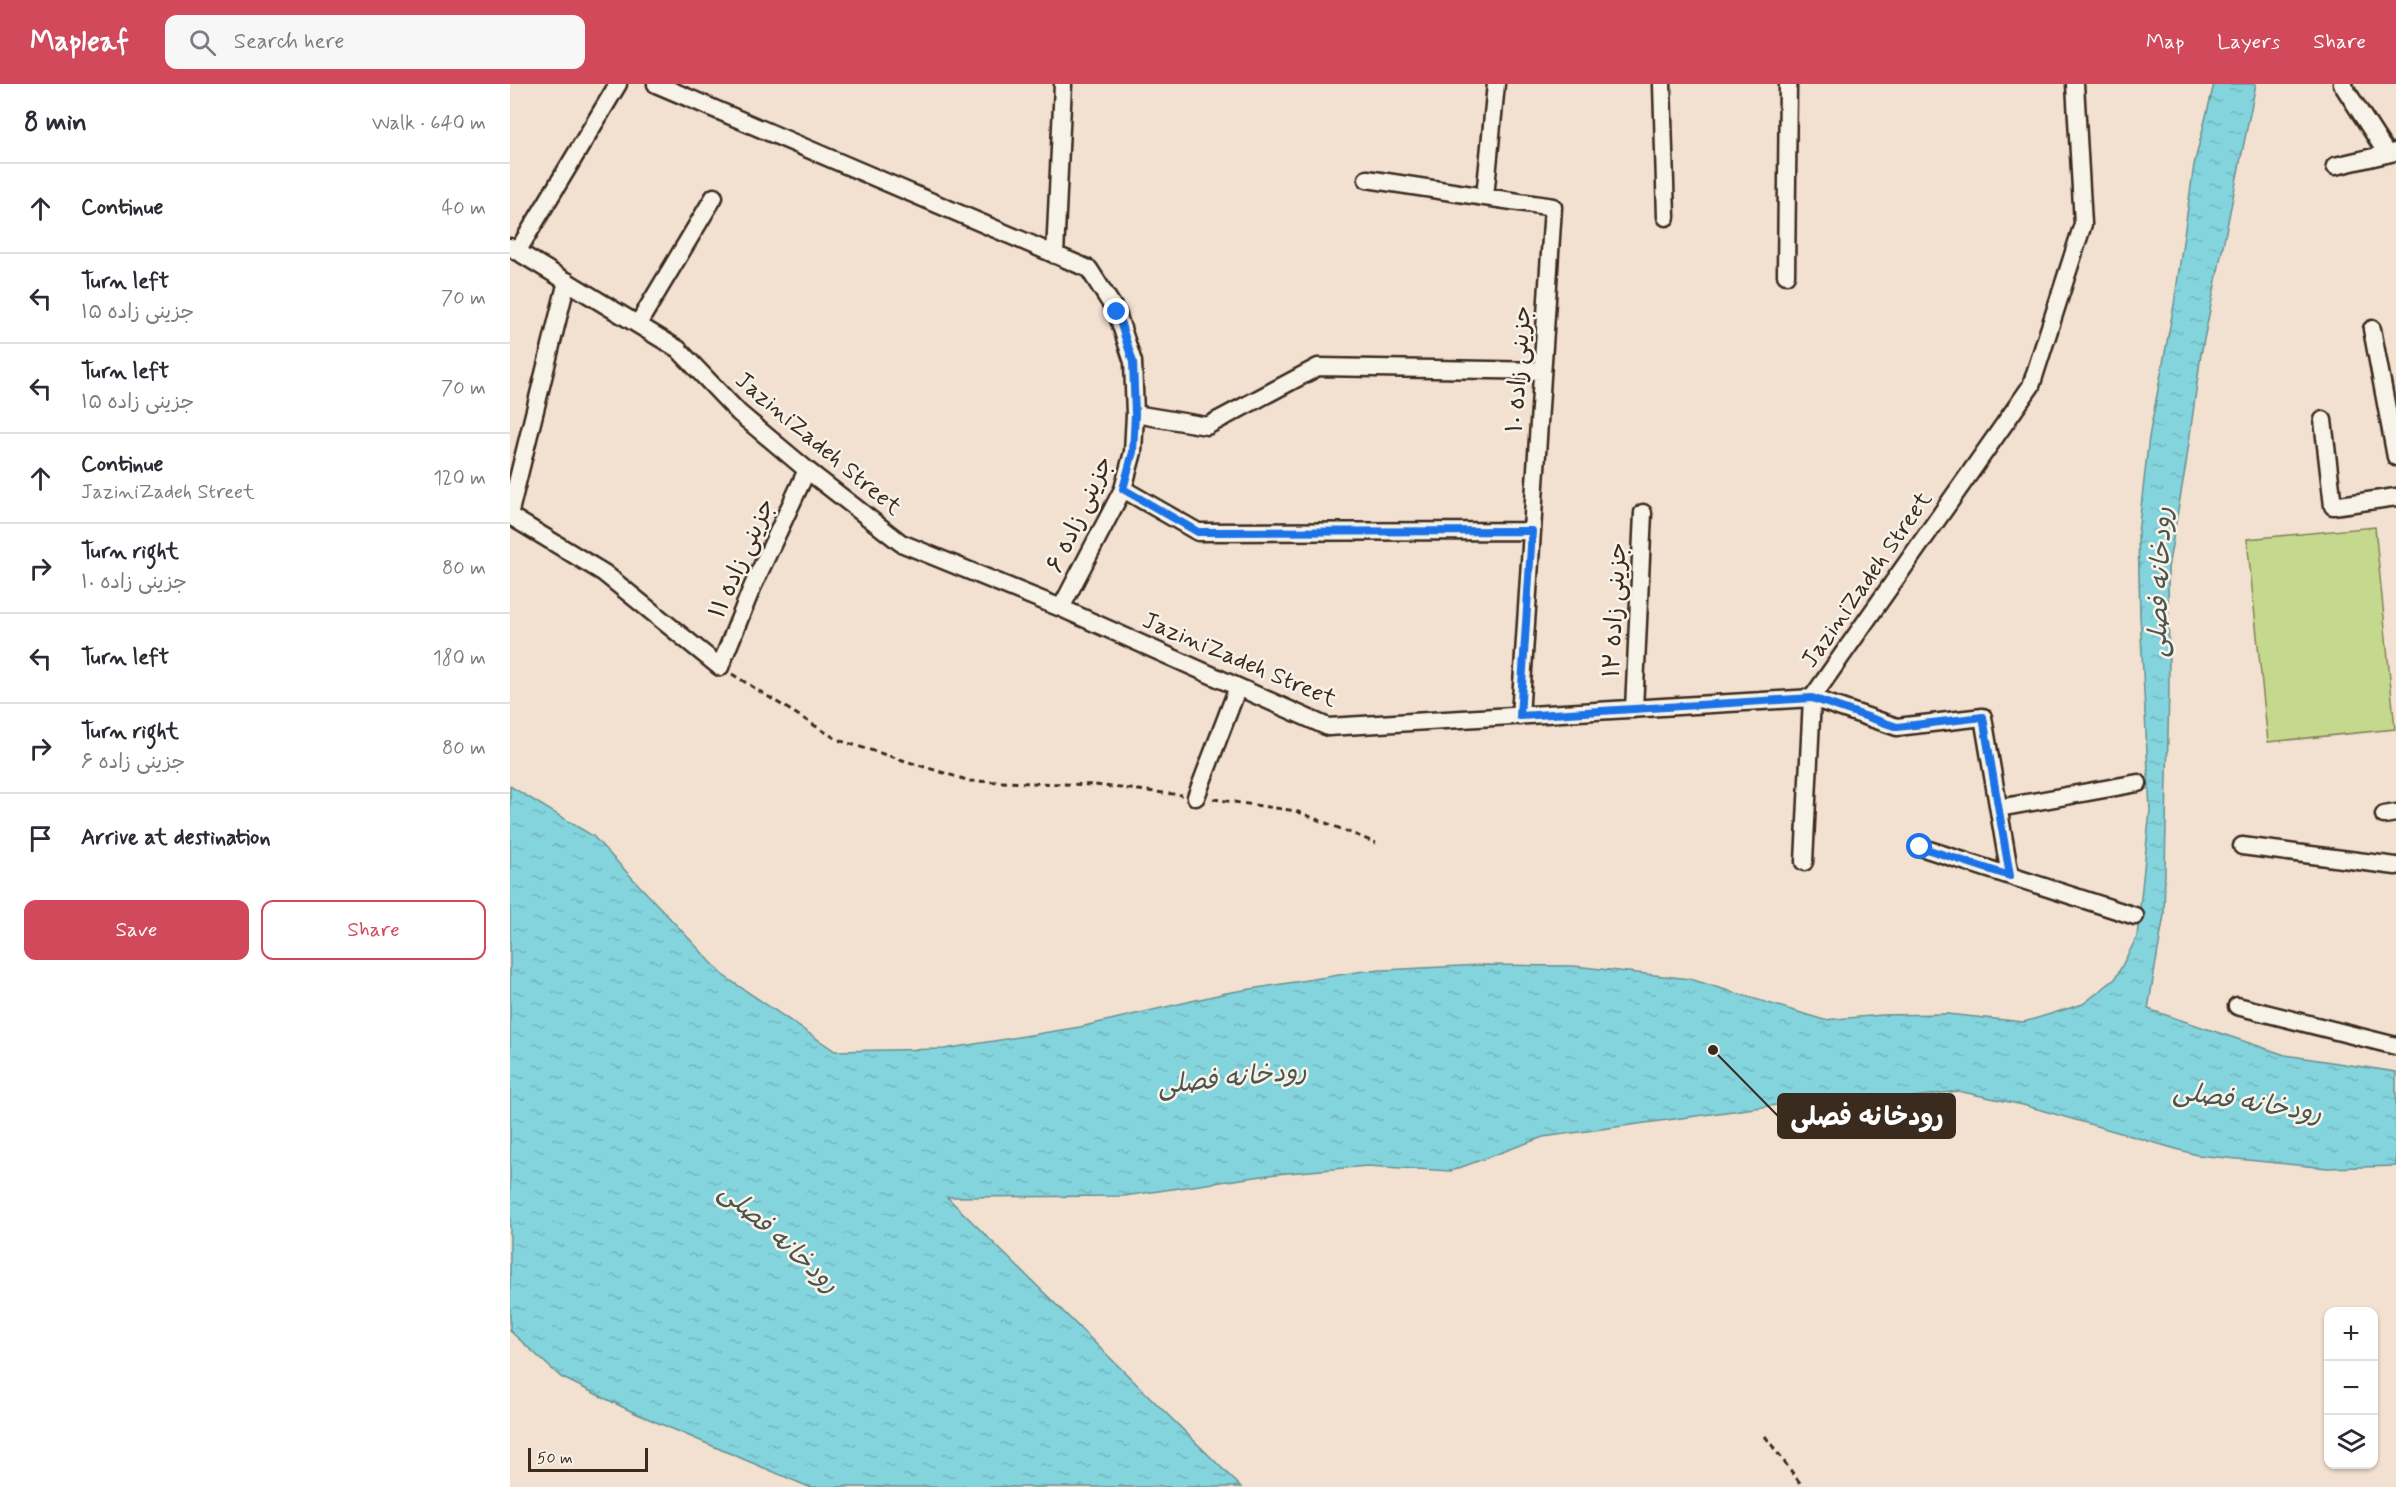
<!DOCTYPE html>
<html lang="en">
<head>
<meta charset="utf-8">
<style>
	body { margin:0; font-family:Mynerve,"Playpen Sans Arabic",sans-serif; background:#f7f7f7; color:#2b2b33 }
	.controls { position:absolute; right:18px; bottom:18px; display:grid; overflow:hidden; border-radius:12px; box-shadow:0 2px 4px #0004 }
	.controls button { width:54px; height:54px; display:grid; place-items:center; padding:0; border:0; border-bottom:2px solid #e1e1e2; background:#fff; color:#2b2b33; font:30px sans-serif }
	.scale { position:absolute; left:18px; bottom:15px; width:120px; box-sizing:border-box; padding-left:6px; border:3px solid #3b2a1e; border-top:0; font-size:16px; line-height:21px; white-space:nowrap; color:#3b2a1e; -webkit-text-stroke:4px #f7f3e8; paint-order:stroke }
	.stop { position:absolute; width:18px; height:18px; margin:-14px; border:4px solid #1a73e8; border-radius:50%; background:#fff }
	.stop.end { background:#1a73e8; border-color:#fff; box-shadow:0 2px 6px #0008 }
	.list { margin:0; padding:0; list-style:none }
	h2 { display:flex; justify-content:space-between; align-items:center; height:78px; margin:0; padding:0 24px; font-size:26px }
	h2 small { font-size:20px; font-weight:400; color:#7c7c81 }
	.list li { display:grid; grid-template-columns:39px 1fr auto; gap:18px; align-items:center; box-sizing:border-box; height:90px; padding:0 24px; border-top:2px solid #e1e1e2 }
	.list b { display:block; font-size:22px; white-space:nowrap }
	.list p { margin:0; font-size:20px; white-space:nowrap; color:#7c7c81 }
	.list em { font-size:20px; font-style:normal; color:#7c7c81 }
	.actions { display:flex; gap:12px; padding:18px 24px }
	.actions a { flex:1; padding:14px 0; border:2px solid #d1495b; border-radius:12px; text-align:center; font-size:21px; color:#d1495b }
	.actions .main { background:#d1495b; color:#fff }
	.icon { flex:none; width:33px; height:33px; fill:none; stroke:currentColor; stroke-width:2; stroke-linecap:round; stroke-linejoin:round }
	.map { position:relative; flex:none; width:1886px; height:1403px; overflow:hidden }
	header { display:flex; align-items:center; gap:36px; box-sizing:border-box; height:84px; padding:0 30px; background:#d1495b; color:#fff }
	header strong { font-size:28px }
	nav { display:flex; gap:33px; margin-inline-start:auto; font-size:21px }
	.search { width:420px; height:54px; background:#f7f7f7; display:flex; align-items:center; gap:15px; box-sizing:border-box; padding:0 21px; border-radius:12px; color:#7c7c81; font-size:22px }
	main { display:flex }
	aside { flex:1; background:#fff }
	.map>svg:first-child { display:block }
	.pitch { fill:#c5d98e; stroke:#808256; stroke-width:1.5 }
	.water { fill:url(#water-ripples); stroke:#679091; stroke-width:1.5 }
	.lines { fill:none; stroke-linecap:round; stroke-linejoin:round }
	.minor-casing { stroke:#3b2a1e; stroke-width:21 }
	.path { stroke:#3b2a1e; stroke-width:3; stroke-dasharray:6 4.5; stroke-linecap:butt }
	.minor { stroke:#f7f3e8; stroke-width:16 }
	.route { stroke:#1a73e8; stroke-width:8 }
	.labels { text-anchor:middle; stroke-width:5; stroke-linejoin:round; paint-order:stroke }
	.street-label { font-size:24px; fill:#3b2a1e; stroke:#f7f3e8 }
	.water-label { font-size:26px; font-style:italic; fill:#4d544e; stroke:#f7f3e8 }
	.leader { fill:none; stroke:#3b2a1e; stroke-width:2 }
	.callout-dot { fill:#3b2a1e; stroke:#f7f3e8; stroke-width:2 }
	.callout { fill:#3b2a1e; stroke:#3b2a1e; stroke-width:2 }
	.callout-label { font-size:26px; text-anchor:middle; font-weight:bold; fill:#fff }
</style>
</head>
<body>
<header>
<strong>Mapleaf</strong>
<div class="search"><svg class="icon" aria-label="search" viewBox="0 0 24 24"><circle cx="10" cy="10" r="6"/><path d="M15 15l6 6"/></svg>Search here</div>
<nav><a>Map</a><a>Layers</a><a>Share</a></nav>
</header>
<main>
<aside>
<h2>8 min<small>Walk · 640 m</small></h2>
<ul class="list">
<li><svg class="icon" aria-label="ahead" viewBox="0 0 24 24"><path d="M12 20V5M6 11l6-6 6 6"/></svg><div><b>Continue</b></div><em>40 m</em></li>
<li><svg class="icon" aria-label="left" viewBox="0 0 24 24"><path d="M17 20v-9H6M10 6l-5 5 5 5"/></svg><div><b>Turn left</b><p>جزینی زاده ۱۵</p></div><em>70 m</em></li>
<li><svg class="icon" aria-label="left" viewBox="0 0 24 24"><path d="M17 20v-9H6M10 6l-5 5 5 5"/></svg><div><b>Turn left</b><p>جزینی زاده ۱۵</p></div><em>70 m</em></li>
<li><svg class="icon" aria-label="ahead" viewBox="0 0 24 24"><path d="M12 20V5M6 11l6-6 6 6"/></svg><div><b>Continue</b><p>JaziniZadeh Street</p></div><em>120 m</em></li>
<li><svg class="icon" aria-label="right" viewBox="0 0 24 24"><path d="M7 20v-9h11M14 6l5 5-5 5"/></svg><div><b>Turn right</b><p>جزینی زاده ۱۰</p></div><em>80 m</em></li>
<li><svg class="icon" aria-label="left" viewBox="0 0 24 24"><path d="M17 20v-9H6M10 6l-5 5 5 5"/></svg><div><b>Turn left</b></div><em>180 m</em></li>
<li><svg class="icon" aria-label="right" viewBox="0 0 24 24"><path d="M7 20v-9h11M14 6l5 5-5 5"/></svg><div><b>Turn right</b><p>جزینی زاده ۶</p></div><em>80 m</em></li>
<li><svg class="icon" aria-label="arrive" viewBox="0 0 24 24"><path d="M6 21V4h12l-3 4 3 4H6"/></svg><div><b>Arrive at destination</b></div></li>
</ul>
<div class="actions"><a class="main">Save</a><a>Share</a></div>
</aside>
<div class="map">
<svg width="1886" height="1403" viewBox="0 0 1886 1403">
	<defs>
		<pattern id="water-ripples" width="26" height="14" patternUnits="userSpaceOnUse" patternTransform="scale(1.5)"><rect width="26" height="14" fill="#84d4dd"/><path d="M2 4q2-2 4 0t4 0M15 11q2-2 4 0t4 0" fill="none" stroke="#73b6bd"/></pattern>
	</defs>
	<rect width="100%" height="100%" fill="#f2e0d0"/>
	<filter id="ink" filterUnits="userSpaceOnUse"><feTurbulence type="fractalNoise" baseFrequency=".0167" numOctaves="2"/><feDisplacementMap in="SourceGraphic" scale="12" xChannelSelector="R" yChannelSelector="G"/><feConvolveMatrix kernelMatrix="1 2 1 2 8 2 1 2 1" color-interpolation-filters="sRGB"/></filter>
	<g filter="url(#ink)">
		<!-- pitch -->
		<path class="pitch" d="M1865,443L1885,645L1758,658L1737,455Z"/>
		<!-- water -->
		<path class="water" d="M1704,0H1746L1691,270L1676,380L1658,484L1659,603L1654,831L1638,925L1775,971L1886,988V1082L1817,1084L1687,1071L1513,1021L1448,1007L1389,1015L1332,1014L1274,1020L1033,1053L941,1087L857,1082L766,1090L614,1112L437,1113L731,1403H299L125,1329L51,1293L0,1247V702L83,752L214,892L325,967L434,965L570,943L716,909L854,887L971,881L1064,882L1180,895L1314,936L1373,931L1437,930L1514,938L1573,920L1605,895L1627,853L1640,726L1630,531L1628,449L1639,353L1664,221L1684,81Z"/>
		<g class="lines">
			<!-- minor casing -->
			<g class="minor-casing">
				<path id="minor" d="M146,0L579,185L607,229L623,278L625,330L623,368L613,405L551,524
					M986,0L975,113L1043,123L1010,632
					M1152,0L1156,133
					M1832,0L1877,70
					M1825,82L1885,68
					M857,95L975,113
					M0,163L168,265L229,329L297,386L391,459L551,524L818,643L1302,614L1521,302L1573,140L1565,0
					M7,168L108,0
					M545,171L553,0
					M1276,191L1278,0
					M128,240L204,113
					M1862,245L1886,373
					M625,330L697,342L808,283L1032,287
					M1813,336L1823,422L1886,413
					M613,405L688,448L1022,447
					M0,427L57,197
					M0,432L94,489L210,583L241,506L297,386
					M1124,625L1133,429
					M686,713L728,603
					M1489,724L1628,699
					M1874,731L1886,729
					M1732,762L1886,782
					M1410,763L1625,832
					M1294,778L1302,614L1387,643L1473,633L1500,792
					M1727,922L1886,962"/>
			</g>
			<!-- path -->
			<path class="path" d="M222,590L328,656L460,697L585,701L672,711
				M703,715L786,727L866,759
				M1255,1352L1293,1403"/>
			<!-- minor -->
			<use href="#minor" class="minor"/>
		</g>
	</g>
	<g class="lines" filter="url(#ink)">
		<!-- route -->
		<path class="route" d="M607,228L623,278L625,330L623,368L613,405L688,448L1022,447L1010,632L1302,614L1387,643L1473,633L1500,792L1410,763"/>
	</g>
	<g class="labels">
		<!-- street labels -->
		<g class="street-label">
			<text transform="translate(1008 285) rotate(-86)" y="8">جزینی زاده ۱۰</text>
			<text transform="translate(309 359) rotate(40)" y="8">JaziniZadeh Street</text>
			<text transform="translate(569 430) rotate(-65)" y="8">جزینی زاده ۶</text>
			<text transform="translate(231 474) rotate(-66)" y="8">جزینی زاده ۱۱</text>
			<text transform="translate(1356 495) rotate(-55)" y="8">JaziniZadeh Street</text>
			<text transform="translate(1104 526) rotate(-87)" y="8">جزینی زاده ۱۲</text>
			<text transform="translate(730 575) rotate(23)" y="8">JaziniZadeh Street</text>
		</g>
		<!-- water labels -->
		<g class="water-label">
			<text transform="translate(1649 498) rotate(-88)" y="9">رودخانه فصلی</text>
			<text transform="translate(722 993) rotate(-6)" y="9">رودخانه فصلی</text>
			<text transform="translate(1738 1017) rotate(9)" y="9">رودخانه فصلی</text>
			<text transform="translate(270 1153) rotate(42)" y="9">رودخانه فصلی</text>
		</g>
	</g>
	<!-- callouts -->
	<path class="leader" d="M1203 966L1268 1032"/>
	<circle class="callout-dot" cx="1203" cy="966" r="6"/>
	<rect class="callout" x="1268" y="1010" width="177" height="44" rx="6"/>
	<g class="callout-label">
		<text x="1357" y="1041">رودخانه فصلی</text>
	</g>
</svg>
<div class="controls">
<button>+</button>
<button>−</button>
<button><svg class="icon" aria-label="layers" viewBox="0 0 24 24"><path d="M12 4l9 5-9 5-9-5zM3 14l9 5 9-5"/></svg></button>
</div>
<div class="scale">50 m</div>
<div class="stop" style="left:1410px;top:763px"></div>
<div class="stop end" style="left:607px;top:228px"></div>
</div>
</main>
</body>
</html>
